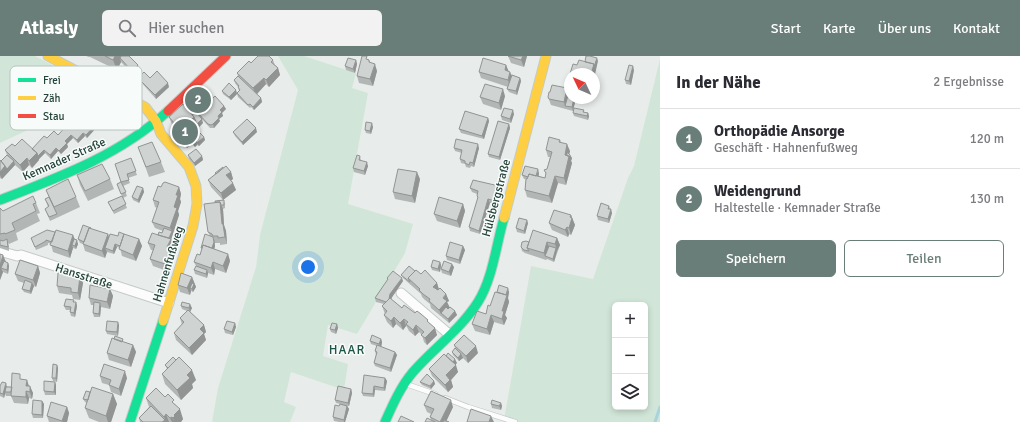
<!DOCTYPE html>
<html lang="de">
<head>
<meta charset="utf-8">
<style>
	body { margin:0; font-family:Signika,sans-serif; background:#f2f2f3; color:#2b2b33 }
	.controls { position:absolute; right:12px; bottom:12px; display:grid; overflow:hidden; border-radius:6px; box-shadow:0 2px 6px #0003 }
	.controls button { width:36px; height:36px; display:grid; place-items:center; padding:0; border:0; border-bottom:1px solid #e1e1e2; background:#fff; color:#2b2b33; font:20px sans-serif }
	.compass { position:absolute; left:564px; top:12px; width:36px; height:36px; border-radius:50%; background:#fff; box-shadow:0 2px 6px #0003; rotate:314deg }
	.you { position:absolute; left:308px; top:211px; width:14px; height:14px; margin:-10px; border:3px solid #fff; border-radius:50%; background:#1a73e8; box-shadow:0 0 0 6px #1a73e833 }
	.badge { display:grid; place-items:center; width:26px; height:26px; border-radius:50%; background:#697e78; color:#fff; font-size:13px; font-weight:700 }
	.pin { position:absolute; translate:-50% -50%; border:2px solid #fff; box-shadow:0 1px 4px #0006 }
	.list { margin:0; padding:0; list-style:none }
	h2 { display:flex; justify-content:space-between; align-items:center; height:52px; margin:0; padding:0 16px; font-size:17px }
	h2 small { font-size:13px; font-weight:400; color:#7c7c81 }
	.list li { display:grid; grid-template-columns:26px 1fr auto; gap:12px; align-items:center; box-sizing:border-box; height:60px; padding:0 16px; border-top:1px solid #e1e1e2 }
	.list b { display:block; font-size:15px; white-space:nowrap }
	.list p { margin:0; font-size:13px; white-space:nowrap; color:#7c7c81 }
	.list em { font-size:13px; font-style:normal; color:#7c7c81 }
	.actions { display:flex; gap:8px; padding:12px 16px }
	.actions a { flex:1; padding:9px 0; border:1px solid #697e78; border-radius:6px; text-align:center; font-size:14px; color:#697e78 }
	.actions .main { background:#697e78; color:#fff }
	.icon { flex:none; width:22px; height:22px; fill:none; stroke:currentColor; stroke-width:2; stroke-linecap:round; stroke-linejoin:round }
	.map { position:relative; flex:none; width:660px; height:366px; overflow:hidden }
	header { display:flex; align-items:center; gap:24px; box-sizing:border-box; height:56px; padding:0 20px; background:#697e78; color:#fff }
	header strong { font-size:19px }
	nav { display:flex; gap:22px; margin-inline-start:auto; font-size:14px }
	.search { width:280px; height:36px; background:#f2f2f3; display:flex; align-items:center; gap:10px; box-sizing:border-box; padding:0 14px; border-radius:6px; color:#7c7c81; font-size:15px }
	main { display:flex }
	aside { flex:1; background:#fff }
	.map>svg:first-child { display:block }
	.green { fill:#d1e6d8; fill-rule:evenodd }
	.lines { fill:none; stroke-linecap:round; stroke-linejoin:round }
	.stream { stroke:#a9d4db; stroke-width:3 }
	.lane-casing { stroke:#c5cac8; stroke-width:6 }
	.street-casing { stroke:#c5cac8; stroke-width:11 }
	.fast-casing { stroke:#c3cbc8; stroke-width:11 }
	.slow-casing { stroke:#c3cbc8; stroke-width:11 }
	.jam-casing { stroke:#c3cbc8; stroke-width:11 }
	.lane { stroke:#fcfcfc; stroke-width:4.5 }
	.street { stroke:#fcfcfc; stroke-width:9 }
	.fast { stroke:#16e098; stroke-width:9 }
	.slow { stroke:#ffcf43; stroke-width:9 }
	.jam { stroke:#f24e42; stroke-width:9 }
	.wall { fill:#b2b6b5 }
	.shaded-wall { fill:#919493 }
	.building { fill:#cfd4d2; stroke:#919493 }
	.labels { text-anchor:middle; stroke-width:3; stroke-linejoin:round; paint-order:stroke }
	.street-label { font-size:12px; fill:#24423a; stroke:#f7fbf9 }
	.neighbourhood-label { font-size:13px; letter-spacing:1px; fill:#1f5548; stroke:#f7fbf9 }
	.key { fill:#f7fbf9; stroke:#b8c4c0; stroke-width:1 }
	.key-label { font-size:11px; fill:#24423a }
</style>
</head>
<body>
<header>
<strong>Atlasly</strong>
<div class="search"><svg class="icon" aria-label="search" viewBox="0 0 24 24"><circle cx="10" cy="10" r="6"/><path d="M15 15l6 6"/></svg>Hier suchen</div>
<nav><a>Start</a><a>Karte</a><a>Über uns</a><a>Kontakt</a></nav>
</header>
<main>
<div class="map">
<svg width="660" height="366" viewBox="0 0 660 366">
	<rect width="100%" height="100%" fill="#e8edeb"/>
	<!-- green -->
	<path class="green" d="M0,0H35L68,17L65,32L50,52L32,72L0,87Z
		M278,0H304L356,17L352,32L368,37L348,148L413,168L405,197L357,278L328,269L323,300L348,308L344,334L291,316L284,346L296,351L290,366H212L218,332L256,211L260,179L298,34Z
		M660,3V366H509L504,364L531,210L593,223L628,122L634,110ZM615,249H645V351H615Z"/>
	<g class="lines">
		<!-- stream -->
		<path class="stream" d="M655,366L660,351"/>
		<!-- lane casing -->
		<g class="lane-casing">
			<path id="lane" d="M406,328L435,338
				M445,342L468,351L515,366"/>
		</g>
		<!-- street casing -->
		<g class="street-casing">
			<path id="street" d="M0,195L17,200L21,199L169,247
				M401,237L450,279"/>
		</g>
		<!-- fast casing -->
		<g class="fast-casing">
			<path id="fast" d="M0,144C60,121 120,99 168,55
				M130,366L163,265
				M385,366C393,348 401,330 413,316C434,292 461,273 478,246C493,222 496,189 504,162"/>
		</g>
		<!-- slow casing -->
		<g class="slow-casing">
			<path id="slow" d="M48,0L145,51L156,65L161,78L189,111L196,130L197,148L193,170L163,265
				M504,162L546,0"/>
		</g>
		<!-- jam casing -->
		<g class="jam-casing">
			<path id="jam" d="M168,55L226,0"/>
		</g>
		<!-- lane -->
		<use href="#lane" class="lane"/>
		<!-- street -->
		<use href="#street" class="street"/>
		<!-- fast -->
		<use href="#fast" class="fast"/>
		<!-- slow -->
		<use href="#slow" class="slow"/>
		<!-- jam -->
		<use href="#jam" class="jam"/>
	</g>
	<!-- wall -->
	<path class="wall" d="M86,0H129L138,9L139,13L133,19L121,6L117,14L90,1H89Z
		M508,0H527L524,11L511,7Z
		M368,3L369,4L371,7L377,15L373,30L359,27L357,20Z
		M273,4L275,9L278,12L280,19L269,31L266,28L257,38L261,42L262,46L254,54L251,51L250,52L238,41L237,38L231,44L223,38L222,35L236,34L237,37L239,35L238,31L235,27L234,24L238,20L237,17L251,7Z
		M356,4L357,8L355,17L346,14L345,10Z
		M506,9L508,15L512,19L520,22L521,25L517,39L509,36L507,33L508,31L481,22L479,16Z
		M634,14L631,29L626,28L625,24Z
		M138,22H150L169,31L156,43L140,25Z
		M567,32L570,42H576L573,55L551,49L548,41Z
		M90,37L118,41L121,48L111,67L101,62L98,55L99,53L90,49L88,51L81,47L80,44Z
		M505,40L501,54L483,48L480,41Z
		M224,50L226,53L222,57L223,60L219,63L220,65L214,72H210L199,60L203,67L198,72L200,77L204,81L205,84L199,90L197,89L195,91L192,88L187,92L176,79L169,61L192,59H199L197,56Z
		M584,54V56L588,57L589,60L588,64L574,60L573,57Z
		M514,58L511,67L502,64L501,60Z
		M488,62L489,65L484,83L461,77L459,73Z
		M86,65L96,68L97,71L87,82L85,80L78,87L73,82L67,88L68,91L61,98L58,95L51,103L45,97L39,103V104L32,112L29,109L23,116L15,109L2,123L0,122V104L1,105L7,99L5,94L15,90L32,93L47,82L58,79L73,66Z
		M509,68L510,72L500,104L489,101L488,98Z
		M373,71L371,78L366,77L365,74Z
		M233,76H257L243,89L235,80Z
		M560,84L561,86L570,95L569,98L572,102L571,105L572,107L566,129L558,127L552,147L527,141L525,134L526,123H524L522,119L539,117V120L545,122L546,118L544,114L547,113L550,101H548L546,94Z
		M138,91L161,106L165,116L149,121Z
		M454,92H479L474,111L471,110L470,112L466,111L465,108L461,107L460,103L462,97L455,95Z
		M188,99L202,100L203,104L195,110L189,103Z
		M360,100L361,105L368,110L365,119L354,116L353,112Z
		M131,102L137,119L128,122L130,127L123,130L127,140L123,142L127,152L114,158L108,146L122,140L117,128L121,126Z
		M231,116L233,123L231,124L236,134L223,144L225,147V152L223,153L224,169L226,175L227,188L220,189V187H215V186V190L214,193L228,198L230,205L226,217L215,213L214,219L208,217L207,222L195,218L194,214L196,210L194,206L200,199L202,194L201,192L210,180L208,176L215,146L223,144L211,131L208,124L215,118V117Z
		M77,119L110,123L114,133L88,145L80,129Z
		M420,123L415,147L395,143L393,136Z
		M499,130L500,134L497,148L490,147L480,178L470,175L469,171L478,143L477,140V138L472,136L470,132Z
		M161,131H179L181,138L180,143L181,146L178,155L179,159L171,183L174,190L171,196L172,199L167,215L153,210L150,203L153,194H151L148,187L158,179L162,177L163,175L155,172L152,166L157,152L155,151L153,144Z
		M143,132L144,136L139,147L133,144L132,141Z
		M46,134L76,141L80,151L50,165L45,153L48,151L45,143L49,141Z
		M36,147L40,157L37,158L40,165L16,177L18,184L9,188L8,187L9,195L0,192V152L3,155Z
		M463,148L465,155L460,172L437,165L434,158Z
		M609,150L612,157L609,167L598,164L597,160Z
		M571,159L575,169L571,179L569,178L568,181L552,174L549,167Z
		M528,167L525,178L517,176L516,172Z
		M91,172L92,173L108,178L109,181L118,180L139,183L142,190L136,205L122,200L120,192L117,191L114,198L107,196L105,202L85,195L83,188L80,187L78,183Z
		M73,179L74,183L78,188L76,193L73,192L70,202L53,196L51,188L48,187V189L36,194L31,182Z
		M557,182L560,189L554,206L547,203L546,204L525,197L522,195L521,191L529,186Z
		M463,190L465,194L460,208L447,204L446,200Z
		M0,198L6,206L8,207L9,210L8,218L3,216L0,224Z
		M440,206L441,209L440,216L432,214L431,211Z
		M38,210L40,217L36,231L34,230L31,238L24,236L22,233L24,227L18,225L15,218Z
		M454,211L451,220L442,217L441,213Z
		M415,215L437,227L439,233L446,238L449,245L447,246L450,252L455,255L457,259L449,267L431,252L430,248L425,244L422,241L421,238L403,222L401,219Z
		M80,220L83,227L80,244L73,243L72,239L59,237L57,230Z
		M192,221L196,231L193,236L191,235L190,239L180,236L178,229Z
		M387,222L403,225L391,243L402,252L415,257L429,267L437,279L427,289L424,286L422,279L419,276L415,280L409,275L407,271L406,270L403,274L396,268L393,272L387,266L384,259L385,258L382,250L384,248L376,246L375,242L388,224Z
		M110,233L113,240L110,253L101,251L100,261H94L93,257L94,249H91L89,242Z
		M497,236H509L508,242L509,246L505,259L507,262L504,269L494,266L490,279L475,275L472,268L486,258Z
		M74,244V246H76L77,250L75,261L71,260L70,256V254H66L64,250Z
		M181,250L192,252L190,256L204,269L206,276L204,278L206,284L192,299L176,284L174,277L182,269L180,262L187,255L182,253Z
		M235,267L236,271L233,279L225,277L224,273Z
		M337,268L338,272L336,278L331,276L330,273Z
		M119,269L118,280L107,278L106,275Z
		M114,283L133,289L136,296L131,311L109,304L107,297Z
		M381,283L382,286L381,291L395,296L397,299L391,316L375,310L374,307L376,299L375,295L377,290L371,288L370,285Z
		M454,289L478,297L468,307L463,302L459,305L453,299L452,296L455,292Z
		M457,307L455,309L458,316L451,324L453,331L448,336L432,320L429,313Z
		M57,309L58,312L57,326L53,325L52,322Z
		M165,309L196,324L192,328L193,332L181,344L165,328L162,318L167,313Z
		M100,320L127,322L121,340L111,336L109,329L102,327Z
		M385,322L387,325L385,335L375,334L374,341L363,340L362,337Z
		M22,323L29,330L33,337L32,343L29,342L28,348L14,347L11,340H6L5,338L4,342L0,340V330L12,331Z
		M434,325L435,328L431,333L422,329L420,326Z
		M55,326L56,329V339H45L44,335Z
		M351,333L352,337L349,350H347L349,353L345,366H339L334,365L333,361L339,350L340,348L336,347L335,344Z
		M90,336L113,338L117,348L111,366H99L89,362L85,352L87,347L85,346L83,343Z
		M165,341L176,349L183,363L181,366H140L139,362L149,351L146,342Z
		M42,345L44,348L43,362H33L32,358Z
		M501,347L502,350L501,354L492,352L491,348Z
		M424,349L453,351L446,365L449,366H425L431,364L430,361L431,358L427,356Z
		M67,351L69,357L67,366H49L47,360Z"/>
	<!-- shaded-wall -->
	<path class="shaded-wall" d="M115,0H124L120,2L121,6L117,14L113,4Z
		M523,0H527L524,11L521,4Z
		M597,2L598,5L594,23V18H591L594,8Z
		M356,4L357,8L355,17L353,13Z
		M375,8L377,15L373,30L370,23Z
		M138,9L139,13L133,19L132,15Z
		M506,9L509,16L505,14Z
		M633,10L634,14L631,29L629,25Z
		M278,12L280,19L269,31L266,24Z
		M510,16L513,23L510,31L508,24Z
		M264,22L266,28L256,39L253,32Z
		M520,22L521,25L517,39L516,35Z
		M168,27L169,31L156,43L155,39Z
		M567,32L570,39L565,50L564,46Z
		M503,33L505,40L501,54L499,47Z
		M236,34L237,38L231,44L229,41Z
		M118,41L121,48L111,67L108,61Z
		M261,42L262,46L254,54L253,51Z
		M574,42H576L573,55L572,51Z
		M89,45L90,49L88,51L87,48Z
		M224,50L226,53L222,57L223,60L219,63L220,65L214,72L213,68L218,60L220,54Z
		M513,54L514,58L511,67L510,63Z
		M588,57L589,60L588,64L587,60Z
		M194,61L202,63L203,67L198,72L201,79L191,85L192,88L187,92L181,75L185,70Z
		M488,62L489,65L484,83L482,80Z
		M372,67L373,71L371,78L370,75Z
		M96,68L97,71L87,82L86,79Z
		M509,68L510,72L500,104L499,101Z
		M256,72L257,76L243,89L242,86Z
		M83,77L85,80L78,87L77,84Z
		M71,79L73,82L67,88L68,91L61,98L59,95L65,85Z
		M204,81L205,84L199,90L197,87Z
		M196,85L197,89L195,91L193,88Z
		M478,88L479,92L474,111L473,107Z
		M567,88L570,95L568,103L565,99Z
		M56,92L58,95L51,103L50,99Z
		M44,94L45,97L39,103V104L32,112L29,105L37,97Z
		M570,99L572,102L571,105L572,107L566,129L564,122L569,100Z
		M202,100L203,104L195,110L194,107Z
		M27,102L29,109L23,116L20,109Z
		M14,105L15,109L2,123L0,119V116L5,110Z
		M367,106L368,110L365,119L364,115Z
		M538,113L539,117L537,126L536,123Z
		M231,116L233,123L229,126L226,119Z
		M417,116L420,123L415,147L412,140Z
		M555,120L558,127L552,147L549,140Z
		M233,127L236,134L223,144L221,137Z
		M499,130L500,134L497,148L495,145Z
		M179,131L181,138L180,143L181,146L178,155L179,159L171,184V183L174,190L171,196L172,199L167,215L165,208L168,185L172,175L170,172L176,139Z
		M143,132L144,136L139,147L138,144Z
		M488,143L490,147L480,178L479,175Z
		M220,146L223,153L224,169L226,175L227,188L225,181L222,168Z
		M463,148L465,155L460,172L457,165Z
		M611,153L612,157L609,167L608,163Z
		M571,159L575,169L571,179L569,172Z
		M527,164L528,167L525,178L524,175Z
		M567,171L569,178L568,181L565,174Z
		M108,178L110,185L105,192L107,196L105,202L102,195Z
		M73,179L76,186L72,189L73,192L70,202L68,195Z
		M557,182L560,189L557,195L555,188Z
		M7,183L8,187L9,195L8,191Z
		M139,183L142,190L136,205L133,199Z
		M214,183L215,190L213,199L211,195Z
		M77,184L78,188L76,193L75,190Z
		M547,186L550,193L545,200L546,204L544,197Z
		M115,188L117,191L114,198L113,195Z
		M463,190L465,194L460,208L459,204Z
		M556,192L557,195L554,206L553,203Z
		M228,198L230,205L226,217L223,210Z
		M3,199L6,206L1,212L3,216L0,224V210Z
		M213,206L215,213L214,219L211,212Z
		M440,206L441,209L440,216L438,213Z
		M8,207L9,210L8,218L7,214Z
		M452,208L454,211L451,220L449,216Z
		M38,210L40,217L36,231L33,224Z
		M207,214L208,217L207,222L206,218Z
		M80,220L83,227L80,244L78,237Z
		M192,221L196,231L193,236L192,233L190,232L191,235L190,239L187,232Z
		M402,222L403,225L392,241L389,250L387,247L390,238Z
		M32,227L34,230L31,238L30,235Z
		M437,227L439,234L436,238L433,231Z
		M508,232L509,236L508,242L509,246L505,259L507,262L504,269L502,263V255Z
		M110,233L113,240L110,253L107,246Z
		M446,238L449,245L447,246L450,252L441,258L439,254L443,242Z
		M76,246L77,250L75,261L74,257Z
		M100,247L101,251L100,261L99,258Z
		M190,248L192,252L190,256L189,252Z
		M455,255L457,259L449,267L448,263Z
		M491,259L494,266L490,279L487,273Z
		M394,261L396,268L393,272L391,265Z
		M404,263L406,270L403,274L400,267Z
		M118,266L119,269L118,280L117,276Z
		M235,267L236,271L233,279L232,276Z
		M337,268L338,272L336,278L335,274Z
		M204,269L206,276L204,278L206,284L192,299L189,292L200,273Z
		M416,269L419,276L415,280L413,274Z
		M435,272L437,279L427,289L425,282Z
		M381,283L382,286L381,292L379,288Z
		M133,289L136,296L131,311L128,304Z
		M476,290L478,297L468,307L466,300Z
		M395,296L397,299L391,316L390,312Z
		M461,298L463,302L459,305L458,302Z
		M455,303L457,307L453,311L452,307Z
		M57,309L58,312L57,326L56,322Z
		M456,309L458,316L451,324L453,331L448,336L445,329L446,319Z
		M192,314L196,324L192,328L193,332L181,344L177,334L187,319Z
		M125,315L127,322L121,340L119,333Z
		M385,322L387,325L385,335L384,332Z
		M27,324L29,330H26Z
		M434,325L435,328L431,333L430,330Z
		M55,326L56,329V339L54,336Z
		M6,327L7,331L5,336V338L4,342L3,338Z
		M30,330L33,337L32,343L30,336Z
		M374,330L375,334L374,341L373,338Z
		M351,333L352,337L349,350L348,347Z
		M26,335L29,342L28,348L26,341Z
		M113,338L117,348L111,366H108L106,360Z
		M451,344L453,351L446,366H440Z
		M42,345L44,348L43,362L42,359Z
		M501,347L502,350L501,354L499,350Z
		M347,350L349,353L345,366H344V364Z
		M67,351L69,357L67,366H63L62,365Z
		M180,353L183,363L181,366H174L173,362L174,359Z
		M166,358L169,366H162L165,364L164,361Z
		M491,360L494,366H489Z
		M172,361L174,366H172L170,362Z"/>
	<!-- building -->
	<path class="building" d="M105,0H115L113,4Z
		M121,0H129L138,9L132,15L120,2Z
		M258,0H269L273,4L271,6L278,12L266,24L264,22L253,32L237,17L249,5L251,7Z
		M362,0H367L366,3L369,4V6L375,8L370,23L357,20Z
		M508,0H523L521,4Z
		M586,0H590L597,2L594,11V8L585,6Z
		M348,2L356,4L353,13L345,10Z
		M483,2L506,9L505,14L510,16L508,24L479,16Z
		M579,4L594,8L591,18H570L573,8L577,9Z
		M629,9L633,10L629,25L625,24Z
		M157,15L168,27L155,39L138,22L144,16L150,22Z
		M512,19L520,22L516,35L507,33Z
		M238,20L261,42L253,51L250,48L248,49L237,37L240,34L238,31L239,30L234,24Z
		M229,27L236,34L229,41L222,35Z
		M485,28L503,33L499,47L480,41Z
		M552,29L567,32L564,46L549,43L548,41L549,36H550Z
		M569,36H570V42H574L572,51L565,50Z
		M215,40L224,50L220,54L222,56L218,60L219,62L213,68L211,69L208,68L197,56Z
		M183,48L194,61L185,70L186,71L181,75L169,61Z
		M504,52L513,54L510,63L501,60Z
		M574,52L584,54L583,56L588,57L587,60L573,57Z
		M465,55L488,62L482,80L459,73Z
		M196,56L202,63L197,68L194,61L192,59Z
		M80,59L86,65L89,61L96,68L86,79L83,77L77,84L71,79L65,85L67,87L59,95L56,92L50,99L44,94L38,100L37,97L32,93L44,80L47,82L54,75L58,79L72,64L73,66Z
		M247,63L256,72L242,86L233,76Z
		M498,65L509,68L499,101L488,98Z
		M366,66L372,67L370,75L365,74Z
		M199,76L204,81L197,87L196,85L193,88L190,83Z
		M549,81L560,84L559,86L567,88L565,99L569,100L564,122L555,120L549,140L525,134L526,123H527L529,118L545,122L546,117L544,114L547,113L552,96L546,94Z
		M22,83L37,97L29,105L27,102L20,109L5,94L12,88L15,90Z
		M456,83L478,88L473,107L470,106L469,109L465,107V105L460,103L462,94L454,92Z
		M152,86L161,106L146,111L138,91Z
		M196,93L202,100L194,107L188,99Z
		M567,96L570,99V101L569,100H567Z
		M7,99L14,105L7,113L5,110L1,105Z
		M357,99L360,100L359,104L367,106L364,115L353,112Z
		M131,102L136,115L127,118L129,124L121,126L126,136L121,138L117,128L121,126L115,108Z
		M0,104L5,110L0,116Z
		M102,108L110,123L85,135L77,119Z
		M226,110L231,116L226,119L233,127L221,137L208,124Z
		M525,110L538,113L536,120L529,118L528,121L522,119Z
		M223,111V112L216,118L215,117Z
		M398,113L417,116L412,140L393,136Z
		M68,123L76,141L54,151L46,134Z
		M473,124L499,130L495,145L488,143L479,175L469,171L478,141L477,140L478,135L470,132Z
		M165,126L179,131L176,139H178L174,151L177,152L170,172L152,166L159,146L153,144L158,130L161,131L163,127Z
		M137,130L143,132L138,144L132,141Z
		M33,140L36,147L33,148L36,155L12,167L15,174L5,178V177L0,178V152L3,155Z
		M122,140L126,148L113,155L108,146Z
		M49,141L57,158L49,161L45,153L49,150L45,143Z
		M439,141L463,148L457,165L434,158Z
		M224,144V149H221L220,146H215V145Z
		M220,146L222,168H223L225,181L218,182V180H213L212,178L208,176L204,148Z
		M601,147L609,150L608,153H611L608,163L597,160Z
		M554,154L571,159L570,161L572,162L569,172L567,171L565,174L549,167Z
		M519,162L527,164L524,175L516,172Z
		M83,169L91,172H89L84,186L78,183Z
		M89,172L108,178L102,195L83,188Z
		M164,172L172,175L169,182L158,179L159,176L162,177Z
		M47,174L55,176L52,186L46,184V185L35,191L31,182Z
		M56,174L73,179L68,195L50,189Z
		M533,174L557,182L555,188L547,186L544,197L527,192Z
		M119,176L124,178L120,190L115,188L113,195L105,192L110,178L118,180Z
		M152,177L171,183L167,191L170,192L165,208L150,203L155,189L148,187Z
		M124,178L139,183L133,199L119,193Z
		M205,178L213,181L214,186L212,192L203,189L202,192H201Z
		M7,183L8,191L0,189V184L3,185Z
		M74,183L77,184L75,190L72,189Z
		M526,185L529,186L527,192L529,195L524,194L521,191L522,186Z
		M450,186L463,190L459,204L446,200Z
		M203,189L228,198L223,210L213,206L211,212L194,206L197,198L200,199Z
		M549,190L556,192L553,203L545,200Z
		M0,198L3,199L0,210Z
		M20,204L38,210L33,224L15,218Z
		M433,204L440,206L438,213L431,211Z
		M4,205L8,207L7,214L1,212Z
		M444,205L452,208L449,216L441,213Z
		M196,210L207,214L206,218L194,214Z
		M409,210L415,215L408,222L410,226L401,219Z
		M416,214L421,218L425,214L437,227L433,231L438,234L440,232L446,238L443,242L447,245L439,254L429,245L430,243L423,238L419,234L420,233L408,222Z
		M393,215L402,222L390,238L389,243L386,246L375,242L388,223L387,222Z
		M58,217L80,220L78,237L71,236V232L57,230Z
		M181,217L192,221L187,232L178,229Z
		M25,224L32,227L30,235L22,233Z
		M192,227L194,228L192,233L190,232Z
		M90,229L110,233L107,246L89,242Z
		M499,229L508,232L506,239L497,236Z
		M495,236L507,239L502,255H504L502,263L491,259L487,273L472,268L477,255L486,258L488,249L490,250Z
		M390,242L402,252L404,249L415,257L417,255L421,258L428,264L427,265L435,272L425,282L421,279L424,276L416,269L413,274L406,268L408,266L404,263L400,267L394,261L391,265L384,259L387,255L382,250Z
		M66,243L74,244L73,246H76L74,257L70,256L71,251L64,250Z
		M94,246L100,247L99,258L93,257Z
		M182,246L190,248L189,252L181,250Z
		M446,251L448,253L450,251L455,255L448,263L441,257Z
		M188,254L204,269L200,273L204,277L189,292L174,277L184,266L180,262Z
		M107,265L118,266L117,276L106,275Z
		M227,265L235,267L232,276L224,273Z
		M332,267L337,268L335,274L330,273Z
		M372,279L381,283L379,288L370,285Z
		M464,279L476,290L466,300L454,289Z
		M115,280L123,283L122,286L114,283Z
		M112,282L133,289L128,304L107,297Z
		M377,289L395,296L390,312L374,307L377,296L375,295Z
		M455,292L461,298L458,302L452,296Z
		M448,297L455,303L453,306L446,300Z
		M444,298L456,309L446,319L450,324L445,329L429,313Z
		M173,301L176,304L168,312L165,309Z
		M179,301L192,314L187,319L190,322L177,334L162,318Z
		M53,308L57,309L56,322H52Z
		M104,308L125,315L119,333L109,329L111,324L100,320Z
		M12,317L20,318V323L27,324L26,330H30V336L26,335V341L11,340Z
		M427,318L434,325L430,330L420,326Z
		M364,319L385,322L384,332L374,330L373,338L362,337Z
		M44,325L55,326L54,336L44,335Z
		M2,326L6,327L3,338L0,337V330Z
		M338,330L351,333L348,347L335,344Z
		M6,331H12L11,336H5Z
		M92,331L113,338L106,360L85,352Z
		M156,332L165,341L168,338L174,344L172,346L180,353L174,359L175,360L173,362L172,361L170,362L166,358L164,361L146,342Z
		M86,335L90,336L88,344L83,343Z
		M431,335L451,344L440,366L430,361L434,353L424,349Z
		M33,344L42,345V359L32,358Z
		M492,344L501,347L499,350L491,348Z
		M51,346L67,351L62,365L47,360Z
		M340,348L347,350L344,364L333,361L335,349L339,350Z
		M151,350L165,364L162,366H143L139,362Z
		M471,353L491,360L489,366H467Z
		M401,360L414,366H398Z
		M427,362L435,366H425Z
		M444,364L449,366H443Z"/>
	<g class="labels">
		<!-- street labels -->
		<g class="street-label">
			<text transform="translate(64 103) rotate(-24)" y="4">Kemnader Straße</text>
			<text transform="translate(496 142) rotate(-75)" y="4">Hülsbergstraße</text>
			<text transform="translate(168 208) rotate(-73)" y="4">Hahnenfußweg</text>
			<text transform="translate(84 220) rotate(18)" y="4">Hansstraße</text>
		</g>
		<!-- neighbourhood labels -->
		<g class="neighbourhood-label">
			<text x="347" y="298">HAAR</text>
		</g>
	</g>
	<!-- legend -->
	<rect x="10" y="10" width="132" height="64" rx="6" class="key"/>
	<rect x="18" y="22" width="18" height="4" fill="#16e098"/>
	<rect x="18" y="40" width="18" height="4" fill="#ffcf43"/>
	<rect x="18" y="58" width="18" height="4" fill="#f24e42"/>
	<g class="key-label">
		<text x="43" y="28">Frei</text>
		<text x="43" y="46">Zäh</text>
		<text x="43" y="64">Stau</text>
	</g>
</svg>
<div class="controls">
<button>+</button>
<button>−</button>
<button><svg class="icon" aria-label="layers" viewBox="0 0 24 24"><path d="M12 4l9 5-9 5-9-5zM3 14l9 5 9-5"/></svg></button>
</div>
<svg class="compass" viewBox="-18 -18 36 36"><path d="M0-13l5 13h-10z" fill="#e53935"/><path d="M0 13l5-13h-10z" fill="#7c7c81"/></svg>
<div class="you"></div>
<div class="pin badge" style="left:185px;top:76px">1</div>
<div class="pin badge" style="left:198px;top:44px">2</div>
</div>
<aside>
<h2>In der Nähe<small>2 Ergebnisse</small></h2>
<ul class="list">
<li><span class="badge">1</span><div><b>Orthopädie Ansorge</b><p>Geschäft · Hahnenfußweg</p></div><em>120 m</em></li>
<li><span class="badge">2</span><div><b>Weidengrund</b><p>Haltestelle · Kemnader Straße</p></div><em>130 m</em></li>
</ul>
<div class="actions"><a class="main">Speichern</a><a>Teilen</a></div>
</aside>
</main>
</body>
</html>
